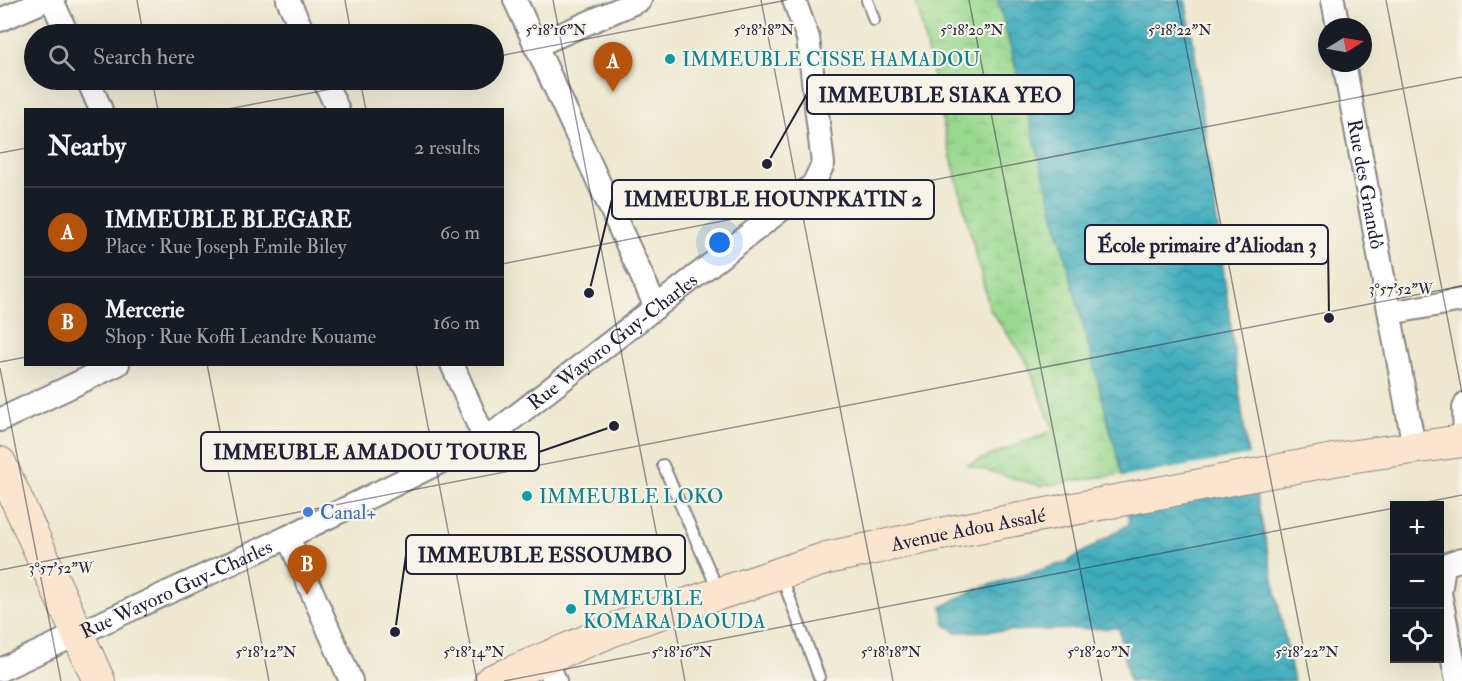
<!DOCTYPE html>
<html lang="en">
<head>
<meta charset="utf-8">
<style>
	body { margin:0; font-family:"IM FELL Double Pica",serif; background:#242831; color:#f1f3f6 }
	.controls { position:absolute; right:18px; bottom:18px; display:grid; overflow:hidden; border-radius:0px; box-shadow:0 6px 24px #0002 }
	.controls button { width:54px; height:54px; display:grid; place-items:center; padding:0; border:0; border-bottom:2px solid #363941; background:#171b24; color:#f1f3f6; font:30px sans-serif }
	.compass { position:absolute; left:1318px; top:18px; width:54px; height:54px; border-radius:50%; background:#171b24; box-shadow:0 6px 24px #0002; rotate:79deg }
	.you { position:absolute; left:720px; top:243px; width:21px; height:21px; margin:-15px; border:4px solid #fff; border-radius:50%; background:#1a73e8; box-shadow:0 0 0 9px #1a73e833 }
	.badge { display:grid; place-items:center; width:39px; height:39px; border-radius:50%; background:#b45309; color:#fff; font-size:20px; font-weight:700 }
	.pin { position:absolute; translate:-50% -50px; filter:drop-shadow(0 2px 3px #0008) }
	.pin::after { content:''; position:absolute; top:32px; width:21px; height:18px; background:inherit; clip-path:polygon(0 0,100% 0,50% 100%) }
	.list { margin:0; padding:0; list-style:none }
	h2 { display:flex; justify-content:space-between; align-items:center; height:78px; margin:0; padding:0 24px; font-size:26px }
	h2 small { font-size:20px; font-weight:400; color:#9ea1a6 }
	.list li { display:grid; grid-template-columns:39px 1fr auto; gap:18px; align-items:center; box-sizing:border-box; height:90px; padding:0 24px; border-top:2px solid #363941 }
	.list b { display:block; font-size:22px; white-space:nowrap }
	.list p { margin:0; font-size:20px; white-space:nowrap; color:#9ea1a6 }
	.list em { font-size:20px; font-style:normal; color:#9ea1a6 }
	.icon { flex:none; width:33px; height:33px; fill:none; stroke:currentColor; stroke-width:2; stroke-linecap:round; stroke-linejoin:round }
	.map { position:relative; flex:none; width:1462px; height:681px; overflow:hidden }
	.search { position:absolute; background:#171b24; box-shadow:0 6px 24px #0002; left:24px; top:24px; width:480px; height:66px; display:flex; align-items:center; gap:15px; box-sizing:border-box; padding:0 21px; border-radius:33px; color:#9ea1a6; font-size:22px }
	.panel { position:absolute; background:#171b24; box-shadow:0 6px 24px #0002; left:24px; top:108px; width:480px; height:258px; border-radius:0px }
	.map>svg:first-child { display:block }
	.wetland { fill:url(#wetland-marsh); stroke:#5e7e65; stroke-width:1.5 }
	.water { fill:url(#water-waves); stroke:#30677c; stroke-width:1.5 }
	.pier { fill:#eee8cf }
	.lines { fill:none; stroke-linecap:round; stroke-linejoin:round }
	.lane-casing { stroke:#888585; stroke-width:14 }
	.street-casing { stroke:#888585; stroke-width:26 }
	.secondary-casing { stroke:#888585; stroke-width:34 }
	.lane { stroke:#fff; stroke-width:10 }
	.street { stroke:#fff; stroke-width:22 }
	.secondary { stroke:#fce5cf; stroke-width:32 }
	.ticks { fill:none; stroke:#22223b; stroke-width:1.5; stroke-opacity:0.45 }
	.culture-dot { fill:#0f9aa8; stroke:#f7f3e8; stroke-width:2 }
	.shop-dot { fill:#3f7fe0; stroke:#f7f3e8; stroke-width:2 }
	.labels { text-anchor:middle; stroke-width:4.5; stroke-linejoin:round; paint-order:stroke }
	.culture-label { font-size:20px; fill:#0d838f; stroke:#f7f3e8; text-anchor:start }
	.street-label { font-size:20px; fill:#22223b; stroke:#f7f3e8 }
	.shop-label { font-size:20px; fill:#366cbe; stroke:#f7f3e8; text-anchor:start }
	.ticks-label { font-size:15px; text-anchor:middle; fill:#22223b; stroke:#f7f3e8; stroke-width:4.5; stroke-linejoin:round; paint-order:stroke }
	.leader { fill:none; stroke:#22223b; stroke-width:2 }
	.callout-dot { fill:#22223b; stroke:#f7f3e8; stroke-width:2 }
	.callout { fill:#f7f3e8; stroke:#22223b; stroke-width:2 }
	.callout-label { font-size:21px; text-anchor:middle; font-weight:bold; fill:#22223b }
</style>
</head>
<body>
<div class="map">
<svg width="1462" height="681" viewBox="0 0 1462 681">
	<defs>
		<pattern id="wetland-marsh" width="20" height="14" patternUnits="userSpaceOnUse" patternTransform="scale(1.5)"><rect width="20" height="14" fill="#99d98f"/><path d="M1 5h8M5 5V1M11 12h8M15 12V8" fill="none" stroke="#84ba7c"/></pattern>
		<pattern id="water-waves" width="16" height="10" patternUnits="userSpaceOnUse" patternTransform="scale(1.5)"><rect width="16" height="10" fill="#3eacbc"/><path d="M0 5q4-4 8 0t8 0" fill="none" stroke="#348c9a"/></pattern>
	</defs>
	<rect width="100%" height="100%" fill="#f7f3e8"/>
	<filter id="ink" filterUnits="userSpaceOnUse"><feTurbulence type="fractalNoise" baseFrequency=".0167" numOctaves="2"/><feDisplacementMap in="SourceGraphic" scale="12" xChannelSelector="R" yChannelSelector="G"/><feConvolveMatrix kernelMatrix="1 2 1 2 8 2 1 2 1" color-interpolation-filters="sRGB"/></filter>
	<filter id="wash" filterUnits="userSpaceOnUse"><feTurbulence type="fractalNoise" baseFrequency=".008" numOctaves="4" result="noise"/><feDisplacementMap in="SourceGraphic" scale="24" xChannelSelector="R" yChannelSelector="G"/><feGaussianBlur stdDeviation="1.35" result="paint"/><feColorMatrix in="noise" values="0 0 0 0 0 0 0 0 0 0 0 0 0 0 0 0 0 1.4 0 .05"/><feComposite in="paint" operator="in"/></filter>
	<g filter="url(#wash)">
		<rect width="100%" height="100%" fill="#eee8cf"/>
		<!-- wetland -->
		<path class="wetland" d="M916,0H998L1122,474L1041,486L967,465L1054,430L1025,358L990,310L947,141Z"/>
		<!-- water -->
		<path class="water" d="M998,0H1185L1194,45L1247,449L1294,681H1129L1119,628L956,632L944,624L942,607L973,590L1067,562L1129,524L1122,474Z"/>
		<!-- pier -->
		<path class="pier" d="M1251,455L1257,488L1124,511L1119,478Z"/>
	</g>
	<g filter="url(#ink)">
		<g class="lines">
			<!-- lane casing -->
			<g class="lane-casing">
				<path id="lane" d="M867,0L874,20
					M1459,439L1458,407L1462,398
					M663,465L719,592
					M781,575L819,677"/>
			</g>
			<!-- street casing -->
			<g class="street-casing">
				<g id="street">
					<path d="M52,0L67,34"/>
					<path d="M288,0L304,34"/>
					<path d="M515,0L656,307"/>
					<path d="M1333,0L1338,27"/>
					<path d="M0,20L46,0"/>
					<path d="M535,46L640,0"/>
					<path id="s1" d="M1344,63L1414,447"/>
					<path d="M88,80L101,110"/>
					<path d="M324,80L338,110"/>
					<path d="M1390,313L1462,300"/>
					<path d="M452,364L485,440"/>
					<path d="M0,420L118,364"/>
					<path d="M288,537L351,681"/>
					<path d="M545,658L555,681"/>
					<path id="s2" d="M0,670L288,537L485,440L813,185L823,164L808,38L794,0"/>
					<path d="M1457,681L1440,593L1444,565L1462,559"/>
				</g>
			</g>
			<!-- secondary casing -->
			<g class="secondary-casing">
				<g id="secondary">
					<path d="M0,463L99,681"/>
					<path id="s3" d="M491,681L630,623L827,558L935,535L1355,456L1462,441"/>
				</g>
			</g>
			<!-- lane -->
			<use href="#lane" class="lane"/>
			<!-- street -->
			<use href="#street" class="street"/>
			<!-- secondary -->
			<use href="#secondary" class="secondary"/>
		</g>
	</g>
	<!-- ticks -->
	<path class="ticks" d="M137,0L143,34M345,0L351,34M553,0L685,681M761,0L893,681M969,0L1102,681M1177,0L1310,681M1386,0L1462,393M494,57L787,0M152,80L158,110M360,80L366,110M223,110L378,80M0,153L26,148M502,264L1462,77M0,362L26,357M207,364L269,681M416,364L477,681M0,368L61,681M1407,506L1462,495M0,570L1462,286M504,681L1394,508"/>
	<!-- markers -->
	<g class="culture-dot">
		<circle cx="670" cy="59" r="6"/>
		<circle cx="527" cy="496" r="6"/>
		<circle cx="571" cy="609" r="6"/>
	</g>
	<circle class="shop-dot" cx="308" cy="512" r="6"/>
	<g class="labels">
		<!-- culture labels -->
		<g class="culture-label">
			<text x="682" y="66">IMMEUBLE CISSE HAMADOU</text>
			<text x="539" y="503">IMMEUBLE LOKO</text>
			<text x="583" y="605">IMMEUBLE<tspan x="583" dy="23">KOMARA DAOUDA</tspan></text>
		</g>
		<!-- street labels -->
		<g class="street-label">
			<text dy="7" stroke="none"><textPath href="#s1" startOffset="123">Rue des Gnandô</textPath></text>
			<text dy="7" stroke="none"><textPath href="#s2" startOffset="698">Rue Wayoro Guy-Charles</textPath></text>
			<text dy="7" stroke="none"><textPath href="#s3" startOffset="502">Avenue Adou Assalé</textPath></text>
			<text dy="7" stroke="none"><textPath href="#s2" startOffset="194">Rue Wayoro Guy-Charles</textPath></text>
		</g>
		<!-- shop labels -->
		<g class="shop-label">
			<text x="320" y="519">Canal+</text>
		</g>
	</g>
	<g class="ticks-label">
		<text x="556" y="35">5°18'16"N</text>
		<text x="764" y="35">5°18'18"N</text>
		<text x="972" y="35">5°18'20"N</text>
		<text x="1180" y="35">5°18'22"N</text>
		<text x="1401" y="294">3°57'52"W</text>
		<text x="61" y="573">3°57'52"W</text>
		<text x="266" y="657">5°18'12"N</text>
		<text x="474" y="657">5°18'14"N</text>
		<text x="682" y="657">5°18'16"N</text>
		<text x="891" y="657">5°18'18"N</text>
		<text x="1099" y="657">5°18'20"N</text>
		<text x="1307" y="657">5°18'22"N</text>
	</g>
	<!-- callouts -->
	<path class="leader" d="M767 164L807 94M589 293L612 199M1329 318L1328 245M614 426L539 452M395 632L406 555"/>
	<g class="callout-dot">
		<circle cx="767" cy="164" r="6"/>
		<circle cx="589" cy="293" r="6"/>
		<circle cx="1329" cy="318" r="6"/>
		<circle cx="614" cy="426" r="6"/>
		<circle cx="395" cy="632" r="6"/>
	</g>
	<g class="callout">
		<rect x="807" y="75" width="267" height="39" rx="6"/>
		<rect x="612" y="180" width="322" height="39" rx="6"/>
		<rect x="1085" y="225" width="243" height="39" rx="6"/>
		<rect x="201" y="432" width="338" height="39" rx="6"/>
		<rect x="406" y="535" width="279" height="39" rx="6"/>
	</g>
	<g class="callout-label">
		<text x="940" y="102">IMMEUBLE SIAKA YEO</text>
		<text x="773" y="206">IMMEUBLE HOUNPKATIN 2</text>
		<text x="1207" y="252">École primaire d’Aliodan 3</text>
		<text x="370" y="459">IMMEUBLE AMADOU TOURE</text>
		<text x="545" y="562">IMMEUBLE ESSOUMBO</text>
	</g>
</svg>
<div class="controls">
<button>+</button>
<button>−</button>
<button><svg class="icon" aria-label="locate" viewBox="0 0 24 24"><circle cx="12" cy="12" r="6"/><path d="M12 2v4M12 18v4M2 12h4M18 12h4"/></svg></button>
</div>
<svg class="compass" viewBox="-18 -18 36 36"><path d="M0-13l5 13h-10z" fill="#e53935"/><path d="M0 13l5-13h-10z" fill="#9ea1a6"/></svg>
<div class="you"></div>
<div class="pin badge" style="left:613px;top:92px">A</div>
<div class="pin badge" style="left:307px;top:595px">B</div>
<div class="search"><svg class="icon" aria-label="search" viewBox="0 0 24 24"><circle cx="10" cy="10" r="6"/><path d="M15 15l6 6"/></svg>Search here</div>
<section class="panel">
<h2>Nearby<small>2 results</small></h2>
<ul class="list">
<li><span class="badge">A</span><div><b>IMMEUBLE BLEGARE</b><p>Place · Rue Joseph Emile Biley</p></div><em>60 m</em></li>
<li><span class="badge">B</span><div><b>Mercerie</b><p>Shop · Rue Koffi Leandre Kouame</p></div><em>160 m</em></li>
</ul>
</section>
</div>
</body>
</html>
